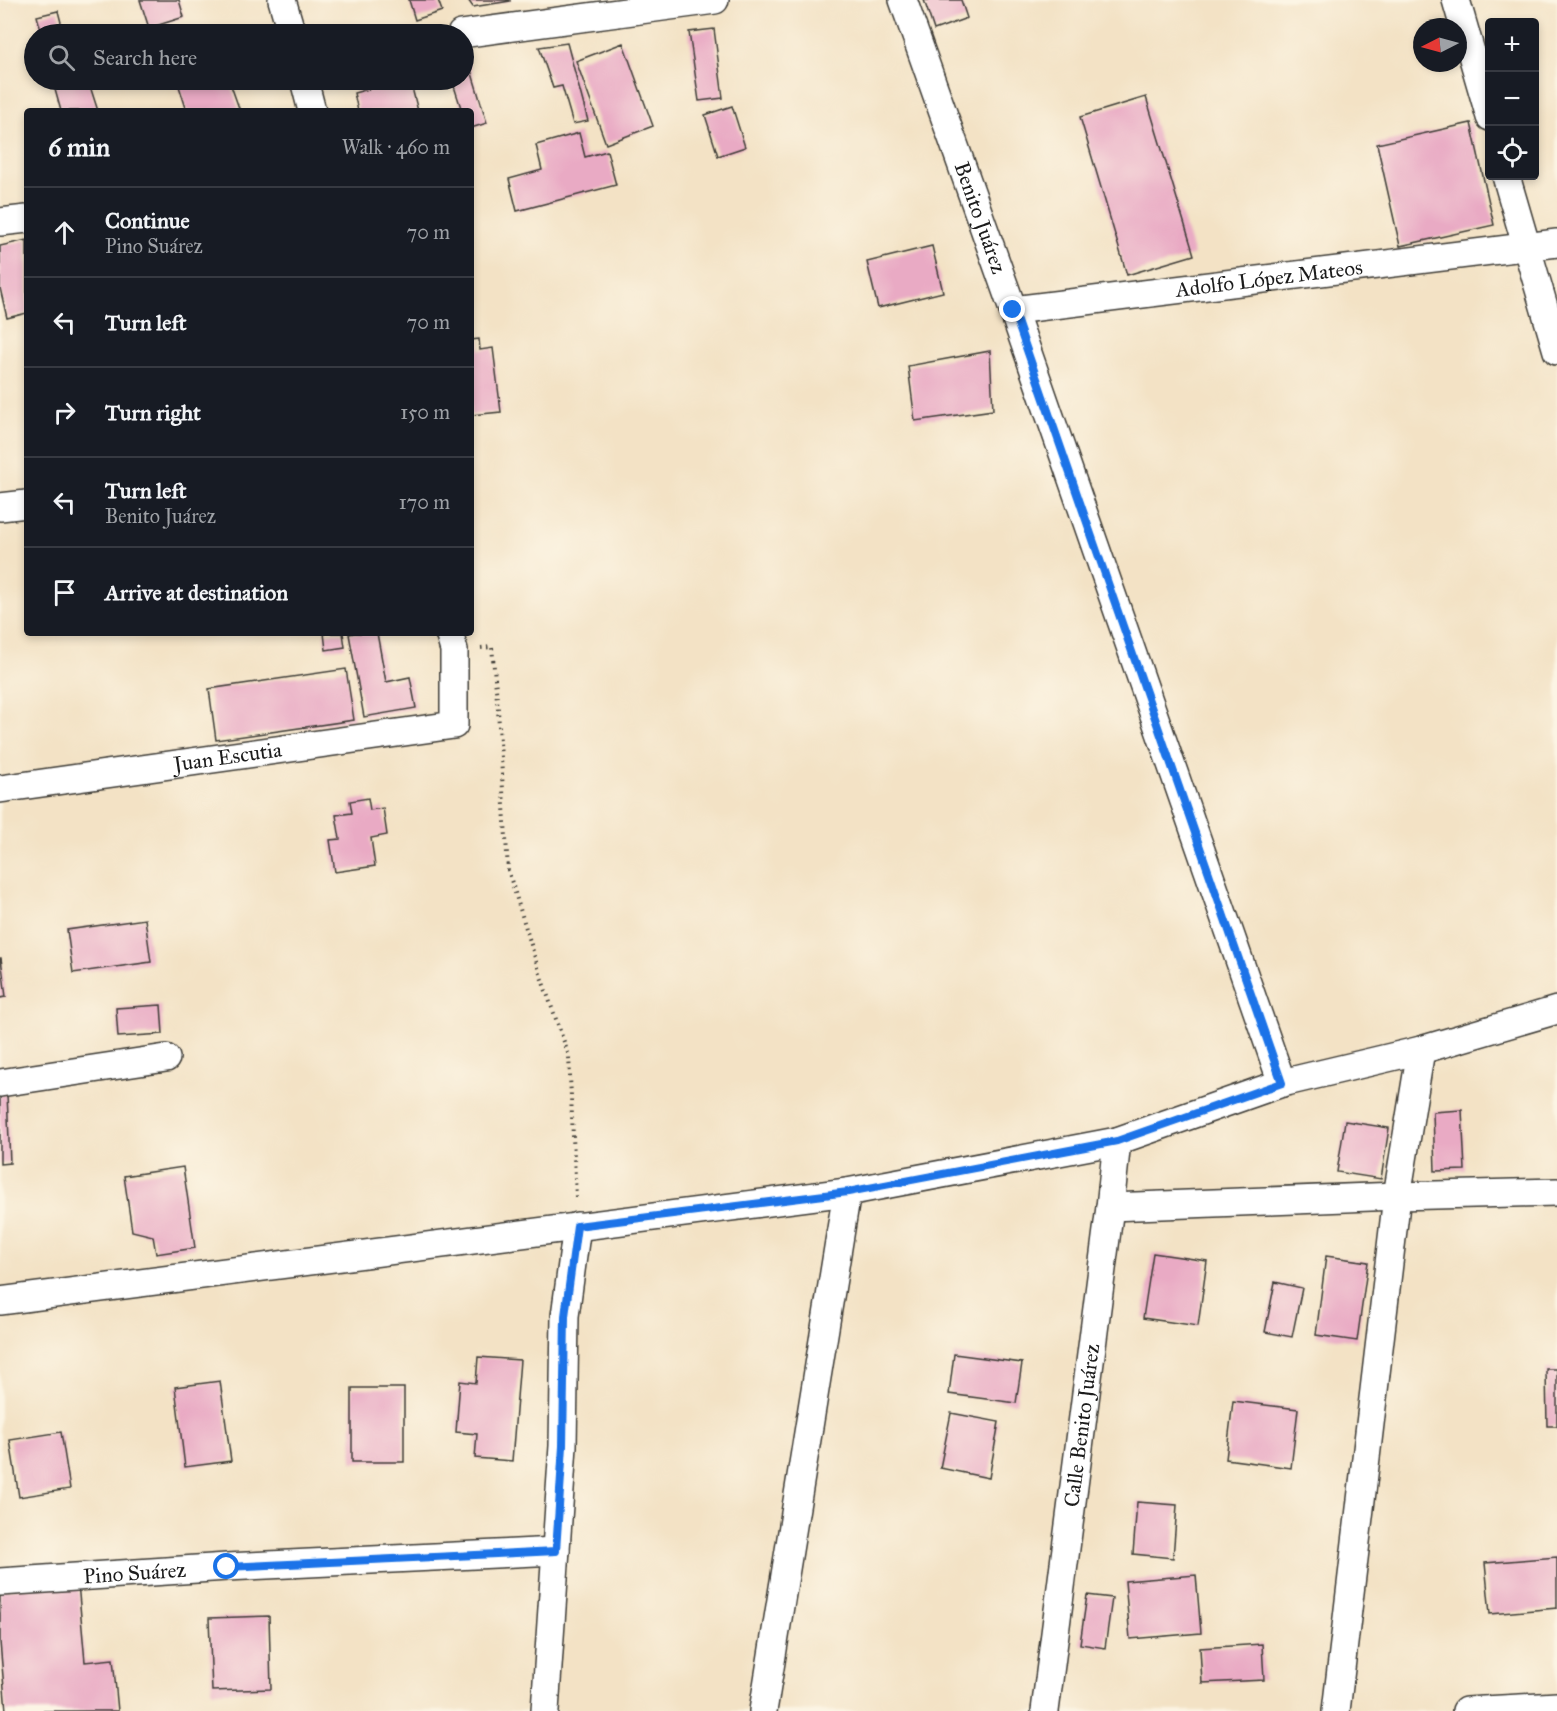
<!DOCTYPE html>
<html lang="en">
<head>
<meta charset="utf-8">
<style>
	body { margin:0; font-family:"IM FELL Great Primer",serif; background:#242831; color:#f1f3f6 }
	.controls { position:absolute; right:18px; top:18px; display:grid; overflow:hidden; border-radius:6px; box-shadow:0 3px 9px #0003 }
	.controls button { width:54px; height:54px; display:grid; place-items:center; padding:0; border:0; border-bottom:2px solid #363941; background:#171b24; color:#f1f3f6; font:30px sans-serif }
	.compass { position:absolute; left:1413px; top:18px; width:54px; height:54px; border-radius:50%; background:#171b24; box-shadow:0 3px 9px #0003; rotate:264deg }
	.stop { position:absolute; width:18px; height:18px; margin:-14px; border:4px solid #1a73e8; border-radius:50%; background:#fff }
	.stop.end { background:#1a73e8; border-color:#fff; box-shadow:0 2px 6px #0008 }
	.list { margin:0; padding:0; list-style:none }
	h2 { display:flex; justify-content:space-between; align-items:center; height:78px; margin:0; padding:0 24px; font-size:26px }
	h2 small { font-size:20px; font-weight:400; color:#9ea1a6 }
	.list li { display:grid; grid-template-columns:39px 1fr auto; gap:18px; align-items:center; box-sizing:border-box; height:90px; padding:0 24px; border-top:2px solid #363941 }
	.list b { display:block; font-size:22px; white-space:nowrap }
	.list p { margin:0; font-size:20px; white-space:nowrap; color:#9ea1a6 }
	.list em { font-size:20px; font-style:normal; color:#9ea1a6 }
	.icon { flex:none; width:33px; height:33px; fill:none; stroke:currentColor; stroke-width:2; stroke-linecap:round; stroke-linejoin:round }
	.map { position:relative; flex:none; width:1557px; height:1711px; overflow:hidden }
	.search { position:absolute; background:#171b24; box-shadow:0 3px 9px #0003; left:24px; top:24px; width:450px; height:66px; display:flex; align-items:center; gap:15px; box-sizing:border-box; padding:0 21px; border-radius:33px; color:#9ea1a6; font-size:22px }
	.panel { position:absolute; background:#171b24; box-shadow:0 3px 9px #0003; left:24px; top:108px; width:450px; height:528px; border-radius:6px }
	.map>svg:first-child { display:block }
	.building { fill:#e9aac4 }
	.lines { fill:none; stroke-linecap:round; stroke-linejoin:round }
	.minor-casing { stroke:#3c3a35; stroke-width:30 }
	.path { stroke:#3c3a35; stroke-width:4; stroke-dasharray:1.5 4.5; stroke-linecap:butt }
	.minor { stroke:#fff; stroke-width:27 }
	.route { stroke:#1a73e8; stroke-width:8 }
	.labels { text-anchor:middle; stroke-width:4.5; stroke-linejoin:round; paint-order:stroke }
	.street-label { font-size:21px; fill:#1c1c1c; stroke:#fcf5e5 }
</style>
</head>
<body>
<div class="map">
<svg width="1557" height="1711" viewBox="0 0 1557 1711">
	<rect width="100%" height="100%" fill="#fcf5e5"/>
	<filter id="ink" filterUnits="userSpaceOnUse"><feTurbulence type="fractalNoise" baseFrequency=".0167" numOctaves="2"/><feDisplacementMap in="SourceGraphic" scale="12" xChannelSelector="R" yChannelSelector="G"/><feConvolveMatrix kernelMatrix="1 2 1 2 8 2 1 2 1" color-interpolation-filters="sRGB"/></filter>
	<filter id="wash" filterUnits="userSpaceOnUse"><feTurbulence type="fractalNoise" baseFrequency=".008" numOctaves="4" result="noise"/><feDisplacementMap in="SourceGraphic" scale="24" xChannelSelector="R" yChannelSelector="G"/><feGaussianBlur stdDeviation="1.35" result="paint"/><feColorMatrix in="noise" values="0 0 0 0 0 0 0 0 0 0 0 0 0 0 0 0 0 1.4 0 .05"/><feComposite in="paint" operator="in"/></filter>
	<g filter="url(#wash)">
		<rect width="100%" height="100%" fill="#f3e2c5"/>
		<g id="blocks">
			<!-- building -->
			<path class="building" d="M140,0H179L184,17L149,28Z
				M409,0H438L442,11L415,20Z
				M468,0H510V1L473,7Z
				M924,0H961L967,18L934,30Z
				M58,11L64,34H42L37,16Z
				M714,29L723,98L699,101L689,32Z
				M567,43L588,121L573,124L562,86L553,88L539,47Z
				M623,43L653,126L606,144L576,61Z
				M464,50H465L487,123L471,128V111H462L452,80H464Z
				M74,80H88L98,111H61L54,86Z
				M177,80H229L240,111H187Z
				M366,80H410L418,111H358L354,93L369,89Z
				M1146,97L1194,255L1127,275L1080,117Z
				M732,106L745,147L718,156L705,115Z
				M1471,123L1494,225L1400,246L1377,144Z
				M579,133L585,157L607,151L616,185L517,211L509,179L542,170L536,145Z
				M27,240V313L7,318L0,288V246Z
				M932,246L943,292L878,308L867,262Z
				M479,339L480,350L493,348L501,412L471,415V340Z
				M990,351L993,410L915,421L908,366Z
				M324,633H343L345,647L326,650Z
				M355,633H377L386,682L410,677L416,708L364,717L349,634Z
				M346,669L354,720L216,740L209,689Z
				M368,798L370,810L383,808L387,835L371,838L375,866L335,872L330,840L340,839L336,815L352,813L350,801Z
				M145,919L151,962L73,973L67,930Z
				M0,958H1L6,997L0,998Z
				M161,1005L163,1034L118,1037L116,1008Z
				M7,1094L10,1163L0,1164V1095Z
				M1462,1110L1465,1170L1435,1171L1433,1112Z
				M1345,1121L1389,1128L1381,1179L1337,1172Z
				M183,1167L195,1248L156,1254L153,1236L132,1231L124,1176Z
				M1153,1253L1207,1261L1198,1326L1143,1318Z
				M1326,1256L1368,1262L1357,1341L1316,1335Z
				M1275,1282L1302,1288L1292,1337L1265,1332Z
				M954,1354L1022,1363L1016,1403L949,1394Z
				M478,1357L520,1360L512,1461L475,1458L477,1434L456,1432L460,1381L476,1383Z
				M1546,1369H1557V1426H1547Z
				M220,1381L231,1461L185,1467L175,1387Z
				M352,1388H404V1462H352Z
				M1233,1401L1298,1409L1291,1468L1226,1459Z
				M951,1413L999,1422L989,1478L940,1468Z
				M61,1432L70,1489L19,1497L10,1440Z
				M1137,1502L1177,1505L1173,1558L1133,1554Z
				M1557,1557V1608L1490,1614L1485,1563Z
				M1196,1575L1201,1633L1130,1639L1125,1581Z
				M78,1583L85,1662L113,1659L118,1711H6L0,1642V1590Z
				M1087,1595L1112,1598L1105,1648L1080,1644Z
				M269,1616L271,1689L212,1691L209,1618Z
				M1262,1644L1264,1680L1202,1683L1200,1648Z"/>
		</g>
	</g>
	<g filter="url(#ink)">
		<use href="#blocks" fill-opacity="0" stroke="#3c3a35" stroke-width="1.5"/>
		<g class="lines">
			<!-- minor casing -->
			<g class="minor-casing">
				<g id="minor">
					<path d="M282,0L292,34"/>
					<path id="s1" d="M903,0L1013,310L1282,1083"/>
					<path d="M1456,0L1490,117"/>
					<path d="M461,34L715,0"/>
					<path d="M304,80L312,111"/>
					<path d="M1506,176L1557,351"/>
					<path d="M0,222L27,219"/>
					<path id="s2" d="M1013,310L1557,243"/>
					<path d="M0,507L27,504"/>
					<path id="s3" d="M0,789L454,725V650L449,633"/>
					<path d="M0,1083L166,1058"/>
					<path d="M1110,1207L1397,1196L1557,1192"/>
					<path d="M0,1301L847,1192L1117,1141L1282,1083L1421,1050L1557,1010"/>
					<path id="s4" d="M0,1582L227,1567L556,1551"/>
					<path d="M545,1711L563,1446L565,1316L577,1226"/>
					<path d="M763,1711L847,1192"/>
					<path id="s5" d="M1045,1711L1110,1207L1117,1141"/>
					<path d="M1336,1711L1397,1196L1421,1050"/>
					<path d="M1466,1711L1557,1706"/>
				</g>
			</g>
			<!-- path -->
			<path class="path" d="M481,648L492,647L498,710L508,870L540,974L569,1056L576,1197"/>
			<!-- minor -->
			<use href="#minor" class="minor"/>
		</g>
	</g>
	<g class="lines" filter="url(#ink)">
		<!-- route -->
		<path class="route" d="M227,1567L556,1551L563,1446L565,1316L577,1226L848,1192L1117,1141L1282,1083L1013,310"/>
	</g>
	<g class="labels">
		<!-- street labels -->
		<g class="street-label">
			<text dy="7" stroke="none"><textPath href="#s1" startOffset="231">Benito Juárez</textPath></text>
			<text dy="7" stroke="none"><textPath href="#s2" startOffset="258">Adolfo López Mateos</textPath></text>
			<text dy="7" stroke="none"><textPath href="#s3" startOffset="230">Juan Escutia</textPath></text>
			<text dy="7" stroke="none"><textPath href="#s5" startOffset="288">Calle Benito Juárez</textPath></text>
			<text dy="7" stroke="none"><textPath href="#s4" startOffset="135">Pino Suárez</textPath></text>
		</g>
	</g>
</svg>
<div class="controls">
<button>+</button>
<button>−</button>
<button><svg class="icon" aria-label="locate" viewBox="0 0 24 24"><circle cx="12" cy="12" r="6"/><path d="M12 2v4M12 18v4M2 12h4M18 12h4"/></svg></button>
</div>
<svg class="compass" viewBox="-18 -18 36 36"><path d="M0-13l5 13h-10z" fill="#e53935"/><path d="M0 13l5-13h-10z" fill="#9ea1a6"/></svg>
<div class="stop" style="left:227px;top:1567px"></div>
<div class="stop end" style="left:1013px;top:310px"></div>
<div class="search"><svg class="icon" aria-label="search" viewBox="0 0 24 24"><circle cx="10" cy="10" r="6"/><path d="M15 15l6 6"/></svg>Search here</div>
<section class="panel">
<h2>6 min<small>Walk · 460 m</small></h2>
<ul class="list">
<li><svg class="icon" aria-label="ahead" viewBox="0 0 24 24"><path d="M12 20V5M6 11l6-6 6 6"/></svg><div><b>Continue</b><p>Pino Suárez</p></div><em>70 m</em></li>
<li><svg class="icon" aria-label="left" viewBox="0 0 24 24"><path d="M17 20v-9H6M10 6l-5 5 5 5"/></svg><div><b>Turn left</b></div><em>70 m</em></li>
<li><svg class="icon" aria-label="right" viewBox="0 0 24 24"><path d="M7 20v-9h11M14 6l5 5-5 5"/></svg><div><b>Turn right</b></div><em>150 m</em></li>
<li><svg class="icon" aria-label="left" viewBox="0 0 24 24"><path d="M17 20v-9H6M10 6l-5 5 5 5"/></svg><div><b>Turn left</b><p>Benito Juárez</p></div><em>170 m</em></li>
<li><svg class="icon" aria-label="arrive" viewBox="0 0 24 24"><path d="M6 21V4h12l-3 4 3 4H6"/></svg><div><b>Arrive at destination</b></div></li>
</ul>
</section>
</div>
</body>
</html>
